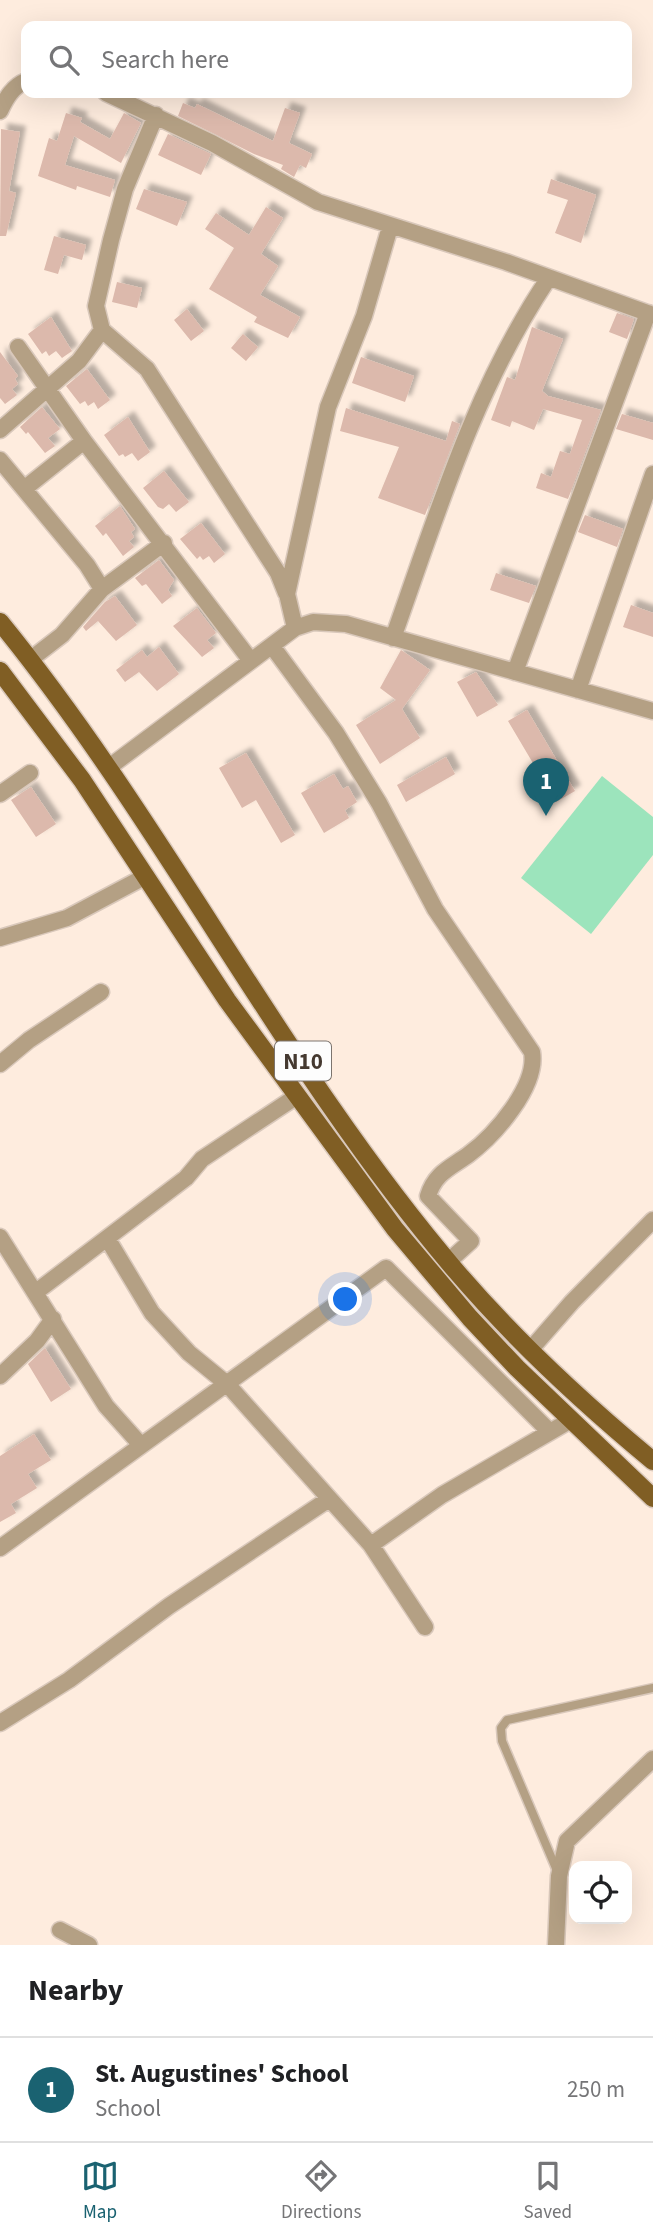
<!DOCTYPE html>
<html lang="en">
<head>
<meta charset="utf-8">
<style>
	body { margin:0; font-family:"Source Sans 3",sans-serif; background:#f2f2f2; color:#202124 }
	.controls { position:absolute; right:21px; bottom:21px; display:grid; overflow:hidden; border-radius:14px; box-shadow:0 7px 28px #0002 }
	.controls button { width:63px; height:63px; display:grid; place-items:center; padding:0; border:0; border-bottom:2px solid #e0e0e0; background:#fff; color:#202124; font:35px sans-serif }
	.you { position:absolute; left:346px; top:1300px; width:24px; height:24px; margin:-18px; border:5px solid #fff; border-radius:50%; background:#1a73e8; box-shadow:0 0 0 10px #1a73e833 }
	.badge { display:grid; place-items:center; width:46px; height:46px; border-radius:50%; background:#1a6271; color:#fff; font-size:23px; font-weight:700 }
	.pin { position:absolute; translate:-50% -58px; filter:drop-shadow(0 2px 4px #0008) }
	.pin::after { content:''; position:absolute; top:37px; width:24px; height:21px; background:inherit; clip-path:polygon(0 0,100% 0,50% 100%) }
	.list { margin:0; padding:0; list-style:none }
	h2 { display:flex; justify-content:space-between; align-items:center; height:91px; margin:0; padding:0 28px; font-size:30px }
	h2 small { font-size:23px; font-weight:400; color:#757577 }
	.list li { display:grid; grid-template-columns:46px 1fr auto; gap:21px; align-items:center; box-sizing:border-box; height:105px; padding:0 28px; border-top:2px solid #e0e0e0 }
	.list b { display:block; font-size:26px; white-space:nowrap }
	.list p { margin:0; font-size:23px; white-space:nowrap; color:#757577 }
	.list em { font-size:23px; font-style:normal; color:#757577 }
	.icon { flex:none; width:38px; height:38px; fill:none; stroke:currentColor; stroke-width:2; stroke-linecap:round; stroke-linejoin:round }
	.map { position:relative; flex:none; width:653px; height:1945px; overflow:hidden }
	.search { position:absolute; background:#fff; box-shadow:0 7px 28px #0002; left:21px; right:21px; top:21px; height:77px; display:flex; align-items:center; gap:18px; box-sizing:border-box; padding:0 24px; border-radius:14px; color:#757577; font-size:26px }
	.sheet { height:196px; background:#fff }
	nav { display:flex; justify-content:space-around; align-items:center; box-sizing:border-box; height:98px; border-top:2px solid #e0e0e0; background:#fff; font-size:19px; color:#757577 }
	nav a { display:grid; justify-items:center; gap:4px }
	nav .on { color:#1a6271 }
	.map>svg:first-child { display:block }
	.green { fill:#9ce4bc }
	.building { fill:#dcb9ac; filter:url(#shadow) }
	.lines { fill:none; stroke-linecap:round; stroke-linejoin:round }
	.service-casing { stroke:#d9c8bb; stroke-width:11 }
	.minor-casing { stroke:#d9c8bb; stroke-width:19 }
	.primary-casing { stroke:#d9c8bb; stroke-width:21 }
	.service { stroke:#b4a084; stroke-width:8 }
	.minor { stroke:#b4a084; stroke-width:16 }
	.primary { stroke:#805e24; stroke-width:18 }
	.labels { text-anchor:middle; stroke-width:5; stroke-linejoin:round; paint-order:stroke }
	.shield { fill:#fdfdfd; stroke:#7c746e; stroke-width:2 }
	.shield-label { font-size:23px; font-weight:bold; fill:#453930 }
</style>
</head>
<body>
<div class="map">
<svg width="653" height="1945" viewBox="0 0 653 1945">
	<defs>
		<filter id="shadow"><feDropShadow dx="6" dy="-6" stdDeviation="2" flood-color="#0004"/></filter>
	</defs>
	<rect width="100%" height="100%" fill="#feecde"/>
	<!-- green -->
	<path class="green" d="M602,776L653,817V855L591,934L521,878Z"/>
	<!-- building -->
	<path class="building" d="M183,103L195,108L197,104L273,141L285,108L300,113L289,143L312,154L306,168L300,165L294,177L281,169L283,165L254,154L178,116Z
		M66,113L82,118L80,122L110,139L124,113L141,123L121,163L74,136L65,165L115,180L110,197L77,186L76,190L38,176L49,138L57,141Z
		M1,129L20,132L9,191L16,193L6,236H0Z
		M168,134L211,154L201,175L158,155Z
		M551,179L596,195L581,243L555,233L568,200L547,193Z
		M144,189L187,202L177,226L136,209Z
		M266,207L283,218L261,254L278,266L260,295L300,317L288,338L254,322L257,317L209,289L234,248L205,229L216,213L249,235Z
		M54,236L86,245L82,260L64,255L58,274L44,270Z
		M117,282L142,288L137,308L112,302Z
		M187,309L204,331L191,341L174,320Z
		M617,313L634,319L627,339L609,332Z
		M51,317L72,351L62,358L56,351L49,356L46,351L42,354L28,334Z
		M532,327L563,339L542,391L548,396L601,410L568,499L536,488L541,473L551,477L560,451L570,454L582,420L543,409L534,430L512,421L510,427L491,420L507,377L515,380Z
		M243,334L258,347L246,361L231,348Z
		M0,352L18,376L15,379L18,384L12,389L17,395L5,404L0,398Z
		M361,357L414,376L405,402L352,383Z
		M87,369L110,400L98,409L94,402L88,406L85,401L80,404L66,386Z
		M42,407L60,429L48,438L55,446L45,453L28,432L26,434L20,427Z
		M346,408L446,441L452,421L460,424L425,515L378,498L399,447L340,431Z
		M622,414L653,423V440L616,429Z
		M128,417L150,452L138,461L132,453L125,457L123,454L119,456L104,435Z
		M164,471L189,502L176,512L169,504L163,509L158,507L143,488Z
		M120,506L135,529L131,532L134,537L129,541L134,547L123,556L106,533L103,536L95,526Z
		M585,515L623,529L617,547L578,532Z
		M201,523L225,554L214,563L209,556L203,560L200,556L197,559L180,539Z
		M159,560L174,580L168,590L172,596L162,604L146,584L142,586L135,578Z
		M496,573L536,586L529,603L490,590Z
		M115,596L137,625L116,641L98,621L86,631L83,627L105,602Z
		M631,605L653,613V637L623,627Z
		M197,608L216,633L207,640L214,648L202,657L173,626Z
		M159,647L179,674L157,691L139,672L125,682L116,670L142,650L147,657Z
		M401,650L430,670L402,709L420,738L380,764L356,725L396,700L380,688Z
		M476,672L498,705L477,717L457,682Z
		M527,710L575,791L556,802L508,721Z
		M246,753L295,835L281,843L256,800L242,808L219,768Z
		M446,757L455,774L406,802L397,785Z
		M334,774L343,789L348,786L357,802L345,810L349,818L324,833L301,793Z
		M31,787L56,824L36,837L11,800Z
		M45,1348L71,1389L51,1402L28,1364Z
		M34,1434L51,1460L28,1474L37,1488L11,1504L16,1513L0,1522V1456Z"/>
	<g class="lines">
		<!-- service casing -->
		<g class="service-casing">
			<path id="service" d="M558,1873L502,1741L501,1728L507,1720L653,1688"/>
		</g>
		<!-- minor casing -->
		<g class="minor-casing">
			<path id="minor" d="M106,93L212,143L318,202L506,262L653,315
				M0,111C6,98 13,86 26,81
				M102,330L147,369L278,573L286,593
				M18,347L84,441L251,661
				M0,430L79,361L102,330L96,306L111,240L125,189L156,115
				M0,460L87,565L102,589
				M24,489L84,441
				M295,628L287,594L328,407L364,316L390,227
				M393,638C438,512 474,390 548,279
				M272,646L336,733L379,803L435,909L532,1052C538,1086 495,1135 468,1155C450,1168 435,1173 428,1196L471,1241L448,1262
				M31,659L62,635L102,589L164,543
				M515,672L648,313
				M578,690L653,474
				M108,768L295,628L313,622L346,624L653,711
				M0,794L30,773
				M0,938L67,918L146,876
				M0,1064L29,1040L101,992
				M0,1237L106,1406L140,1444
				M107,1238L152,1313L189,1353L227,1384L371,1545L425,1627
				M36,1292L186,1178L202,1159L297,1096
				M531,1349L572,1302L653,1220
				M0,1376L37,1341L53,1319
				M371,1545L442,1495L569,1421
				M0,1548L386,1268L550,1432
				M0,1723L69,1680L169,1606L329,1499
				M60,1930L89,1945
				M556,1945L559,1876L567,1841L653,1759"/>
		</g>
		<!-- primary casing -->
		<g class="primary-casing">
			<path id="primary" d="M0,622C167,827 284,1070 456,1271C515,1340 583,1403 653,1461
				M0,671L82,780L227,1000L395,1229L470,1318L517,1368L653,1498"/>
		</g>
		<!-- service -->
		<use href="#service" class="service"/>
		<!-- minor -->
		<use href="#minor" class="minor"/>
		<!-- primary -->
		<use href="#primary" class="primary"/>
	</g>
	<g class="labels">
		<!-- shield labels -->
		<rect class="shield" x="275" y="1041.5" width="56" height="39" rx="5"/>
		<g class="shield-label">
			<text x="303" y="1069">N10</text>
		</g>
	</g>
</svg>
<div class="controls">
<button><svg class="icon" aria-label="locate" viewBox="0 0 24 24"><circle cx="12" cy="12" r="6"/><path d="M12 2v4M12 18v4M2 12h4M18 12h4"/></svg></button>
</div>
<div class="you"></div>
<div class="pin badge" style="left:546px;top:816px">1</div>
<div class="search"><svg class="icon" aria-label="search" viewBox="0 0 24 24"><circle cx="10" cy="10" r="6"/><path d="M15 15l6 6"/></svg>Search here</div>
</div>
<section class="sheet">
<h2>Nearby<small></small></h2>
<ul class="list">
<li><span class="badge">1</span><div><b>St. Augustines' School</b><p>School</p></div><em>250 m</em></li>
</ul>
</section>
<nav>
<a class="on"><svg class="icon" aria-label="map" viewBox="0 0 24 24"><path d="M3 6l6-2 6 2 6-2v14l-6 2-6-2-6 2zM9 4v14M15 6v14"/></svg>Map</a>
<a><svg class="icon" aria-label="directions" viewBox="0 0 24 24"><path d="M12 3l9 9-9 9-9-9zM9 14v-3h6M13 9l2 2-2 2"/></svg>Directions</a>
<a><svg class="icon" aria-label="saved" viewBox="0 0 24 24"><path d="M7 4h10v16l-5-4-5 4z"/></svg>Saved</a>
</nav>
</body>
</html>
